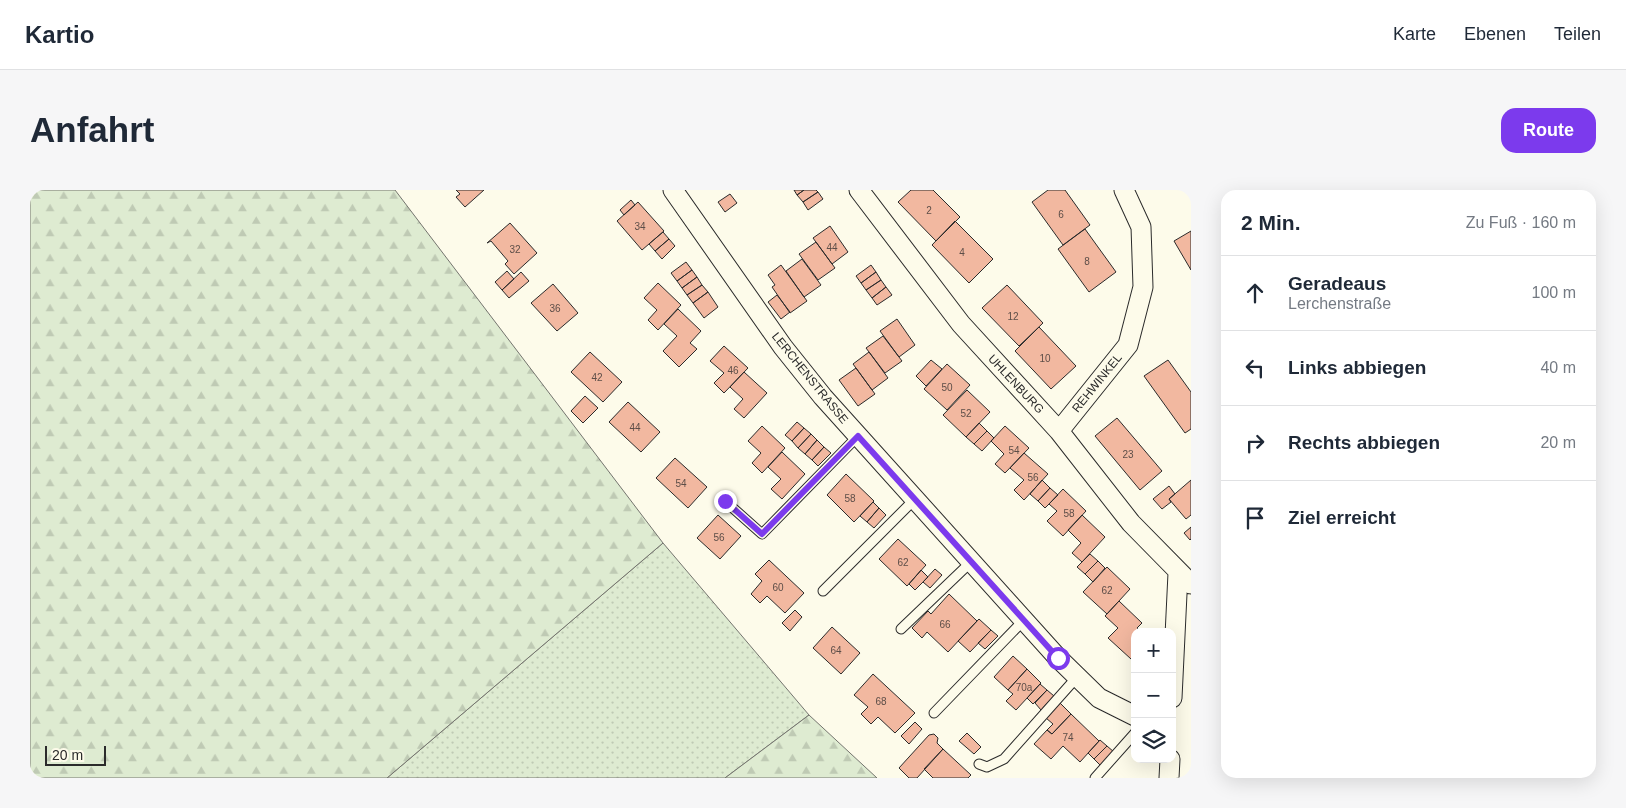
<!DOCTYPE html>
<html lang="de">
<head>
<meta charset="utf-8">
<style>
	body { margin:0; font-family:Arial,sans-serif; background:#f6f6f7; color:#1f2937 }
	.controls { position:absolute; right:15px; bottom:15px; display:grid; overflow:hidden; border-radius:10px; box-shadow:0 5px 20px #0002 }
	.controls button { width:45px; height:45px; display:grid; place-items:center; padding:0; border:0; border-bottom:1px solid #e0e1e3; background:#fff; color:#1f2937; font:25px sans-serif }
	.scale { position:absolute; left:15px; bottom:12px; width:61px; box-sizing:border-box; padding-left:5px; border:2px solid #2b2b2b; border-top:0; font-size:14px; line-height:18px; white-space:nowrap; color:#2b2b2b; -webkit-text-stroke:4px #fdfbea; paint-order:stroke }
	.stop { position:absolute; width:15px; height:15px; margin:-11px; border:4px solid #7c3aed; border-radius:50%; background:#fff }
	.stop.end { background:#7c3aed; border-color:#fff; box-shadow:0 1px 5px #0008 }
	.list { margin:0; padding:0; list-style:none }
	h2 { display:flex; justify-content:space-between; align-items:center; height:65px; margin:0; padding:0 20px; font-size:21px }
	h2 small { font-size:16px; font-weight:400; color:#747a83 }
	.list li { display:grid; grid-template-columns:32px 1fr auto; gap:15px; align-items:center; box-sizing:border-box; height:75px; padding:0 20px; border-top:1px solid #e0e1e3 }
	.list b { display:block; font-size:19px; white-space:nowrap }
	.list p { margin:0; font-size:16px; white-space:nowrap; color:#747a83 }
	.list em { font-size:16px; font-style:normal; color:#747a83 }
	.icon { flex:none; width:28px; height:28px; fill:none; stroke:currentColor; stroke-width:2; stroke-linecap:round; stroke-linejoin:round }
	.map { position:relative; flex:none; width:1161px; height:588px; overflow:hidden; border-radius:15px }
	header { display:flex; align-items:center; gap:30px; box-sizing:border-box; height:70px; padding:0 25px; background:#fff; border-bottom:1px solid #e0e1e3 }
	header strong { font-size:24px }
	nav { display:flex; gap:28px; margin-inline-start:auto; font-size:18px }
	.intro { display:flex; align-items:center; justify-content:space-between; box-sizing:border-box; height:120px; padding:0 30px }
	h1 { margin:0; font-size:35px }
	.button { padding:12px 22px; border-radius:15px; background:#7c3aed; color:#fff; font-size:18px; font-weight:700 }
	main { display:flex; gap:30px; padding:0 30px }
	aside { flex:1; background:#fff; border-radius:15px; box-shadow:0 5px 20px #0002 }
	.map>svg:first-child { display:block }
	.grass { fill:url(#grass-dots); stroke:#74746e }
	.forest { fill:url(#forest-firs); stroke:#74746e }
	.building { fill:#f2b8a0; stroke:#2b2b2b }
	.lines { fill:none; stroke-linecap:round; stroke-linejoin:round }
	.service-casing { stroke:#2b2b2b; stroke-width:11 }
	.minor-casing { stroke:#2b2b2b; stroke-width:21 }
	.service { stroke:#fdfbea; stroke-width:9 }
	.minor { stroke:#fdfbea; stroke-width:19 }
	.route { stroke:#7c3aed; stroke-width:6 }
	.labels { text-anchor:middle; stroke-width:4; stroke-linejoin:round; paint-order:stroke }
	.number-label { font-size:10px; fill:#5d4e48 }
	.street-label { font-size:12px; fill:#2b2b2b; stroke:#fdfbea }
</style>
</head>
<body>
<header>
<strong>Kartio</strong>
<nav><a>Karte</a><a>Ebenen</a><a>Teilen</a></nav>
</header>
<div class="intro"><h1>Anfahrt</h1><a class="button">Route</a></div>
<main>
<div class="map">
<svg width="1161" height="588" viewBox="0 0 1161 588">
	<defs>
		<pattern id="grass-dots" width="8" height="8" patternUnits="userSpaceOnUse" patternTransform="scale(1.25)"><rect width="8" height="8" fill="#deebd1"/><path d="M2 2h.1M6 6h.1" fill="none" stroke="#bfcab4" stroke-width="1.8" stroke-linecap="round"/></pattern>
		<pattern id="forest-firs" width="22" height="20" patternUnits="userSpaceOnUse" patternTransform="scale(1.25)"><rect width="22" height="20" fill="#deebd1"/><path d="M5 1l3.5 6h-7zM16 11l3.5 6h-7z" fill="#bfcab4"/></pattern>
	</defs>
	<rect width="100%" height="100%" fill="#fdfbea"/>
	<!-- grass -->
	<path class="grass" d="M633,353L779,525L695,588H357Z"/>
	<!-- forest -->
	<path class="forest" d="M0,0H365L633,353L357,588H0Z
		M779,525L847,588H695Z"/>
	<!-- building -->
	<path class="building" d="M426,0H454L435,17L426,7L430,4Z
		M764,0H774L767,5Z
		M774,0H786L788,2L773,12L767,5Z
		M881,0H903L930,27L906,51L868,12Z
		M1018,0H1035L1060,35L1033,55L1002,12Z
		M788,2L793,9L778,20L773,12Z
		M700,4L707,13L695,22L688,12Z
		M601,10L605,15L594,25L590,20Z
		M608,12L634,41L612,60L587,31Z
		M925,31L963,69L939,93L902,55Z
		M480,33L507,63L484,84L475,74L478,71L461,51L457,53Z
		M800,36L818,62L802,74L783,48Z
		M1055,39L1086,82L1059,102L1028,59Z
		M1161,41V80L1144,51Z
		M633,42L639,49L625,61L619,54Z
		M639,49L645,56L632,69L625,61Z
		M786,52L805,78L788,90L769,64Z
		M772,69L791,95L774,107L756,81Z
		M656,72L662,80L647,91L641,83Z
		M751,75L777,111L760,123L742,97L745,95L738,85Z
		M841,75L846,82L831,93L826,86Z
		M662,80L667,87L652,98L647,91Z
		M477,81L484,89L472,100L465,92Z
		M491,82L499,91L479,108L472,100Z
		M846,82L851,90L836,100L831,93Z
		M667,87L672,95L657,105L652,98Z
		M851,90L856,97L842,108L836,100Z
		M628,93L651,115L628,140L618,130L627,120L614,108Z
		M523,94L548,123L527,141L501,113Z
		M672,95L678,102L663,113L657,105Z
		M977,95L1013,133L989,156L952,118Z
		M856,97L862,105L847,115L842,108Z
		M678,102L688,117L674,128L663,113Z
		M747,105L760,122L751,129L738,112Z
		M648,119L671,141L660,153L667,159L649,177L633,161L647,146L634,134Z
		M867,129L885,155L869,167L850,141Z
		M1009,137L1046,176L1021,199L985,161Z
		M853,146L872,171L855,183L836,158Z
		M694,156L718,178L694,203L684,193L694,183L680,171Z
		M560,162L592,192L573,212L541,182Z
		M839,162L858,188L842,200L823,174Z
		M901,170L912,179L896,196L886,186Z
		M1138,170L1161,202V239L1155,243L1114,186Z
		M917,174L940,195L917,220L894,199Z
		M826,178L845,204L828,216L809,190Z
		M714,182L737,203L714,228L704,219L713,209L700,197Z
		M937,200L960,222L936,247L913,225Z
		M555,206L568,218L553,233L541,221Z
		M598,212L630,242L611,262L579,232Z
		M1087,228L1132,281L1110,300L1065,246Z
		M767,232L774,238L762,251L755,245Z
		M949,233L957,241L944,254L936,247Z
		M732,236L755,258L732,283L722,273L731,263L718,251Z
		M975,236L999,258L975,283L965,274L974,264L961,251Z
		M774,238L781,244L768,258L762,251Z
		M957,241L964,248L952,261L944,254Z
		M781,244L787,250L775,264L768,258Z
		M787,250L794,257L782,270L775,264Z
		M794,257L801,263L788,276L782,270Z
		M752,262L775,284L752,309L741,299L751,289L738,277Z
		M994,263L1018,284L994,310L984,300L994,290L980,278Z
		M645,268L677,297L658,318L626,288Z
		M816,284L844,311L824,332L797,305Z
		M1012,290L1020,298L1008,311L1000,304Z
		M1161,290V325L1156,329L1139,309Z
		M1139,296L1145,304L1139,309L1141,312L1132,319L1123,309Z
		M1020,298L1028,305L1015,318L1008,311Z
		M1033,299L1056,321L1033,346L1017,331L1027,321L1019,314Z
		M843,312L849,318L837,332L830,326Z
		M849,318L856,325L844,338L837,332Z
		M688,325L711,346L690,369L667,348Z
		M1052,325L1075,347L1052,372L1042,363L1051,353L1038,340Z
		M1161,337V349L1160,350L1154,343Z
		M868,349L896,375L877,396L849,369Z
		M1060,364L1068,371L1055,384L1047,377Z
		M739,370L774,403L755,423L737,406L730,413L721,404L732,391L725,384Z
		M1068,371L1075,378L1063,392L1055,384Z
		M1077,377L1100,399L1077,424L1053,402Z
		M905,379L912,385L900,398L893,392Z
		M891,380L898,387L885,400L879,394Z
		M919,404L947,431L918,462L897,442L892,448L882,438L898,421L901,424Z
		M1089,411L1112,433L1107,438L1111,442H1105V465L1101,469L1078,448L1088,438L1075,426Z
		M765,420L772,427L760,441L752,433Z
		M949,429L961,440L940,462L928,451Z
		M802,437L830,463L811,484L783,458Z
		M961,440L968,446L955,459L948,453Z
		M983,466L997,479L978,500L964,487Z
		M997,479L1011,493L986,520L976,511L983,504L978,500Z
		M843,484L885,523L865,543L848,527L841,534L831,524L838,517L824,505Z
		M1010,494L1017,500L1003,514L997,508Z
		M1017,500L1024,506L1011,520L1005,513Z
		M1030,513L1041,524L1022,544L1017,540L1023,534L1016,528Z
		M1041,524L1069,551L1050,572L1033,556L1021,569L1004,554L1017,540L1022,544Z
		M885,532L892,539L879,554L871,546Z
		M937,543L951,557L944,564L929,551Z
		M904,544L908,548L907,553L913,559L887,588H879L869,578L899,545Z
		M1070,550L1077,556L1064,569L1058,563Z
		M1077,556L1084,562L1071,576L1064,569Z
		M913,559L941,585L938,588H903L894,579Z"/>
	<g class="lines">
		<!-- service casing -->
		<g class="service-casing">
			<path id="service" d="M695,311L732,344L828,246
				M793,401L885,309
				M871,439L941,372
				M904,523L994,430
				M949,574L957,577L974,569L1047,487
				M1065,588L1105,543"/>
		</g>
		<!-- minor casing -->
		<g class="minor-casing">
			<path id="minor" d="M643,0L753,157L793,207L1028,468L1069,508L1105,526
				M829,0L931,134L1029,241L1101,333L1161,394
				M1029,241L1098,155L1113,97L1111,37L1094,0
				M1142,508L1148,383
				M1139,588L1140,569"/>
		</g>
		<!-- service -->
		<use href="#service" class="service"/>
		<!-- minor -->
		<use href="#minor" class="minor"/>
	</g>
	<g class="lines">
		<!-- route -->
		<path class="route" d="M695,311L732,344L828,246L1028,468"/>
	</g>
	<g class="labels">
		<!-- number labels -->
		<g class="number-label">
			<text x="899" y="24">2</text>
			<text x="1031" y="28">6</text>
			<text x="610" y="40">34</text>
			<text x="802" y="61">44</text>
			<text x="485" y="63">32</text>
			<text x="932" y="66">4</text>
			<text x="1057" y="75">8</text>
			<text x="525" y="122">36</text>
			<text x="983" y="130">12</text>
			<text x="1015" y="172">10</text>
			<text x="703" y="184">46</text>
			<text x="567" y="191">42</text>
			<text x="917" y="201">50</text>
			<text x="936" y="227">52</text>
			<text x="605" y="241">44</text>
			<text x="984" y="264">54</text>
			<text x="1098" y="268">23</text>
			<text x="1003" y="291">56</text>
			<text x="651" y="297">54</text>
			<text x="820" y="312">58</text>
			<text x="1039" y="327">58</text>
			<text x="689" y="351">56</text>
			<text x="873" y="376">62</text>
			<text x="748" y="401">60</text>
			<text x="1077" y="404">62</text>
			<text x="915" y="438">66</text>
			<text x="806" y="464">64</text>
			<text x="994" y="501">70a</text>
			<text x="851" y="515">68</text>
			<text x="1038" y="551">74</text>
		</g>
		<!-- street labels -->
		<g class="street-label">
			<text transform="translate(780 188) rotate(51)" y="4">LERCHENSTRASSE</text>
			<text transform="translate(1067 193) rotate(-51)" y="4">REHWINKEL</text>
			<text transform="translate(986 194) rotate(47)" y="4">UHLENBURG</text>
		</g>
	</g>
</svg>
<div class="controls">
<button>+</button>
<button>−</button>
<button><svg class="icon" aria-label="layers" viewBox="0 0 24 24"><path d="M12 4l9 5-9 5-9-5zM3 14l9 5 9-5"/></svg></button>
</div>
<div class="scale">20 m</div>
<div class="stop" style="left:1028px;top:468px"></div>
<div class="stop end" style="left:695px;top:311px"></div>
</div>
<aside>
<h2>2 Min.<small>Zu Fuß · 160 m</small></h2>
<ul class="list">
<li><svg class="icon" aria-label="ahead" viewBox="0 0 24 24"><path d="M12 20V5M6 11l6-6 6 6"/></svg><div><b>Geradeaus</b><p>Lerchenstraße</p></div><em>100 m</em></li>
<li><svg class="icon" aria-label="left" viewBox="0 0 24 24"><path d="M17 20v-9H6M10 6l-5 5 5 5"/></svg><div><b>Links abbiegen</b></div><em>40 m</em></li>
<li><svg class="icon" aria-label="right" viewBox="0 0 24 24"><path d="M7 20v-9h11M14 6l5 5-5 5"/></svg><div><b>Rechts abbiegen</b></div><em>20 m</em></li>
<li><svg class="icon" aria-label="arrive" viewBox="0 0 24 24"><path d="M6 21V4h12l-3 4 3 4H6"/></svg><div><b>Ziel erreicht</b></div></li>
</ul>
</aside>
</main>
</body>
</html>
